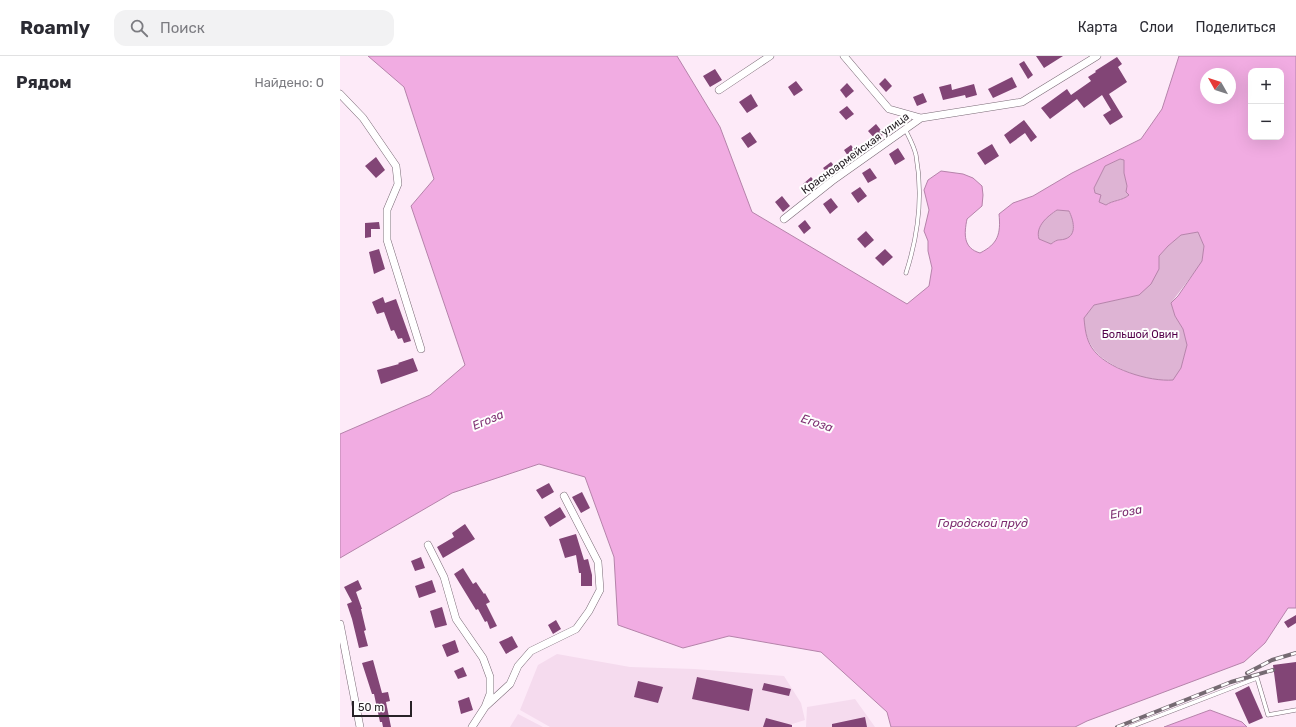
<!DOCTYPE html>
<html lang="ru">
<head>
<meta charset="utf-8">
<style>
	body { margin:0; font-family:Rubik,sans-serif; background:#f2f2f3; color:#2b2b33 }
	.controls { position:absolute; right:12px; top:12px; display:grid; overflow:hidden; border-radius:8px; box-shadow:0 4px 16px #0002 }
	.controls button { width:36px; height:36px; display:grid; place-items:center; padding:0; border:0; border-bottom:1px solid #e1e1e2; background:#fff; color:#2b2b33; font:20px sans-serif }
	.compass { position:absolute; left:860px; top:12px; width:36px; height:36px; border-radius:50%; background:#fff; box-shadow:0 4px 16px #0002; rotate:309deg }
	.scale { position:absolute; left:12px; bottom:10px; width:60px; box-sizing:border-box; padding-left:4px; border:2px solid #282227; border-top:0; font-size:11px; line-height:14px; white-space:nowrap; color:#282227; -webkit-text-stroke:3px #fefefe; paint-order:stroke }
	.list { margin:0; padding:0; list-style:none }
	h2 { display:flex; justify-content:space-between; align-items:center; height:52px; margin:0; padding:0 16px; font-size:17px }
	h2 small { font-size:13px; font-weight:400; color:#7c7c81 }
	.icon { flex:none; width:22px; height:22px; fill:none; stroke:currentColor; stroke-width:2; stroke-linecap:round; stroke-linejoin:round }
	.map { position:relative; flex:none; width:956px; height:671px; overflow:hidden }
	header { display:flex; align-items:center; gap:24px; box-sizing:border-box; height:56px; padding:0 20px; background:#fff; border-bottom:1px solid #e1e1e2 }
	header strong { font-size:19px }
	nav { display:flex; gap:22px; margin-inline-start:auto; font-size:14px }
	.search { width:280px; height:36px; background:#f2f2f3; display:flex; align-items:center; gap:10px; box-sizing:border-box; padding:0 14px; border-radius:12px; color:#7c7c81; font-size:15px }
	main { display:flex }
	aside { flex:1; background:#fff }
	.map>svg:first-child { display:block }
	.built { fill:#f5dbee }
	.green { fill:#deb4d4 }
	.water { fill:#f1ace2; stroke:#b583aa; fill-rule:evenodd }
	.building { fill:#824576 }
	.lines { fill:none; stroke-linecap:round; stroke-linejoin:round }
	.lane-casing { stroke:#796975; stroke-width:4.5 }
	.street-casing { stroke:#796975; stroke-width:8 }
	.lane { stroke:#fff; stroke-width:3.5 }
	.street { stroke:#fff; stroke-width:7 }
	.rail-casing { stroke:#756a72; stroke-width:4 }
	.rail { stroke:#fefefe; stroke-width:2.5; stroke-dasharray:8; stroke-linecap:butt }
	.labels { text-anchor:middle; stroke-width:4; stroke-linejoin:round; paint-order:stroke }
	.street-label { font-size:11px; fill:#282227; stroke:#fefefe }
	.park-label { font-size:11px; fill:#54004a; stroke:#fefefe }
	.water-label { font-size:12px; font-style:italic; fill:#7e2f71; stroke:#fefefe }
</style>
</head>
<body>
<header>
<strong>Roamly</strong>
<div class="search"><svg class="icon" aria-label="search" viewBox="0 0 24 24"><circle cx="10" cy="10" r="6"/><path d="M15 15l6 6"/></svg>Поиск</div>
<nav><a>Карта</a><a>Слои</a><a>Поделиться</a></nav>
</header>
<main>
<aside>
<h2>Рядом<small>Найдено: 0</small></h2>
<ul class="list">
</ul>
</aside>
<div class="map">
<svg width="956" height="671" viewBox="0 0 956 671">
	<rect width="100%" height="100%" fill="#fdeaf8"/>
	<!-- built -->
	<path class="built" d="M217,598L290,611L355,613L444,620L461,647L465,664L449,669V671H210L180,654L198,609Z
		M515,643L535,671H466L467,651Z
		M178,658L203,671H170Z"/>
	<!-- green -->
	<path class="green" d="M780,103L784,104V117L787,130L786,135L789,139C782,145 773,144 766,149L759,146L760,141L755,137L754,132L765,110Z
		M717,154L729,155C733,163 738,179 726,183C718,185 719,182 711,188L698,183C695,169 708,160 717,154Z
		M858,176L864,190L862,206L831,247L835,260L843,273L847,289L841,312L833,325C829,325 825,325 821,325C801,323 764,309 753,292C746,283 745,273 744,262L754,249L799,239L819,213V200L828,190L841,179Z"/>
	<!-- water -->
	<path class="water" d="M28,0H337L380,71L412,156L567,248L589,230L592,212L588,195V185L584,175L589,154L584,134L588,124L601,115L623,118L633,122L642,130L643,139L642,150L627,163C624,178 623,192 640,197C658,188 661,178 659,158L673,147L693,140L732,117L801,83L822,53L839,0H956V552H948L925,587L904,606L747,665L735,671H551L547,656L481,596L389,580L343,592L278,569L274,501L245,421L199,408L112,437L0,502V378L90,339L125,309L71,150L94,123L64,31ZM911,15H941V81H911ZM866,18H890V42H866ZM780,103L784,104V117L787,130L786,136L789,139C782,145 773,144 766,149L759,146L761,139L755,137L754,132L765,110ZM717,154L729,155C733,163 738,179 725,183C718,185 719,182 711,188L699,183C695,170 708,160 717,154ZM858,176L864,190L862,205L838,240L831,247L835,260L843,273L847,289L841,312L833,324C810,326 766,313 752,292C746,283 745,273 744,262L754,249L799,239L811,228L819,213V200L828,190L841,179Z
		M870,654L902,666L907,671H824Z"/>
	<!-- building -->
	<path class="building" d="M696,0H723L704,12Z
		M777,1L782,8L778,11L787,26L769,38L783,61L770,69L763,59L771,54L762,39L744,52L737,43L710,63L701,52L727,33L731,39L751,25L748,21L756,16L755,15Z
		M684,5L693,19L688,23L679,8Z
		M375,13L382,24L370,31L363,20Z
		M672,21L677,31L653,42L648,33Z
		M545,22L552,30L546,36L539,28Z
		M456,25L463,34L454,40L448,31Z
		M507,27L514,35L506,42L500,34Z
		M611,28L612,34L634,28L637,39L626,42L625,39L603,44L599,31Z
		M583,37L587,46L577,50L573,41Z
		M411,38L418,50L407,57L399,46Z
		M507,50L514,58L506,64L499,56Z
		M684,64L697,81L691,86L685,77L670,88L664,79Z
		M536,68L544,78L536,84L528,75Z
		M410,76L417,86L408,92L401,82Z
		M652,88L659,100L645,109L637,97Z
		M511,89L518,98L510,103L504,94Z
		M558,92L565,103L555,109L549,98Z
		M36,101L45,114L36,122L25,110Z
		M491,106L498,114L490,120L483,112Z
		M530,112L537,122L528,127L522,117Z
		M471,121L478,129L470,136L463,128Z
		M520,131L527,140L518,147L511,137Z
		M442,140L450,150L443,156L435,146Z
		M491,142L498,151L490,158L483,148Z
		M465,164L471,172L464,178L458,170Z
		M39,166L40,173H31V181L25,182V167Z
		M526,175L534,184L525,192L517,183Z
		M39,193L45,213L34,218L29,196Z
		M545,193L553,201L543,210L535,202Z
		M43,241L45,247L56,243L71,285L64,287L62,282L58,283L54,274L51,275L44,256L37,258L32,246Z
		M73,302L78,315L41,328L37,314L59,308L58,307Z
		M209,427L214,436L202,443L196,434Z
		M242,436L250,452L241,457L232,441Z
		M220,451L226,461L210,471L204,461Z
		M125,468L135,483L103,502L97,491L114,481L112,477Z
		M236,478L244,504L248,503L252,519V530H241V517H239L236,499L225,502L219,483Z
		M81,501L85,512L75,515L71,505Z
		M123,512L133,528L136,526L144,538L145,537L150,546L146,548L157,570L150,573L147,565L145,566L138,553L136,554L114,518Z
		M18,524L22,533L16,536L22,553H21L26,574L24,575L28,590L19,592L12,563L7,548L12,546L4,531Z
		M92,524L96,536L79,542L75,530Z
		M102,551L107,569L95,572L90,555Z
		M956,559V567L948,572L944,566Z
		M216,564L221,573L213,578L208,569Z
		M172,580L178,591L166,598L159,586Z
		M115,584L119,596L107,601L102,589Z
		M33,604L42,637L48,636L50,645L46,646L51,671H43L42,666H40L34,638H32L22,607Z
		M956,606V644L938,647L933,609Z
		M123,611L127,620L118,623L114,615Z
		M357,621L413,633L409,655L352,643Z
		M298,625L323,631L318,647L294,641Z
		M424,627L451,633L449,640L422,634Z
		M909,630L923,662L909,668L895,637Z
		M129,641L133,654L121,658L118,645Z
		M525,661L527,671H492V668Z
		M426,662L452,669V671H423Z"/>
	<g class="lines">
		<!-- lane casing -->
		<g class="lane-casing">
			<path id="lane" d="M565,73C569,81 574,90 576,99C583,138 578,180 566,217
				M790,671L917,622L928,659L956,654"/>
		</g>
		<!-- street casing -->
		<g class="street-casing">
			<path id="street" d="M504,0L549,53L581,62
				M379,34L430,0
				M0,38L23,62L56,110L58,128L47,154V184L81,293
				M444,163L492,125L581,62L682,46L757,0
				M88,489L104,521L116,563L143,602L150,621V638L145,651L132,671
				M0,568L20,671
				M145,651L170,628L178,610L191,595L236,573L249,555L260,534L258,506L224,440"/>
		</g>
		<!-- lane -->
		<use href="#lane" class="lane"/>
		<!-- street -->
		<use href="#street" class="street"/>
		<!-- rail casing -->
		<g class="rail-casing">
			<path id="rail" d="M907,617L932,604L956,597
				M777,671L891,626L933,614"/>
		</g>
		<!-- rail -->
		<use href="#rail" class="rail"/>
	</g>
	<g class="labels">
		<!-- street labels -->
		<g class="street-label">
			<text transform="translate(515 97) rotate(-36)" y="4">Красноармейская улица</text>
		</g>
		<!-- park labels -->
		<g class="park-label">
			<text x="800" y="282">Большой Овин</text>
		</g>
		<!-- water labels -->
		<g class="water-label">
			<text transform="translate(148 364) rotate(-23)" y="4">Егоза</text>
			<text transform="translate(477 367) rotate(18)" y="4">Егоза</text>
			<text transform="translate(786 456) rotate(-10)" y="4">Егоза</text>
			<text x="643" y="471">Городской пруд</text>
		</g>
	</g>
</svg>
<div class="controls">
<button>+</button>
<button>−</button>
</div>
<svg class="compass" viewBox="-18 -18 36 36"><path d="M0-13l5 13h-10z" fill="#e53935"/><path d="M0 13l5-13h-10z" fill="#7c7c81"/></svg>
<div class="scale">50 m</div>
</div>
</main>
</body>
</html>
